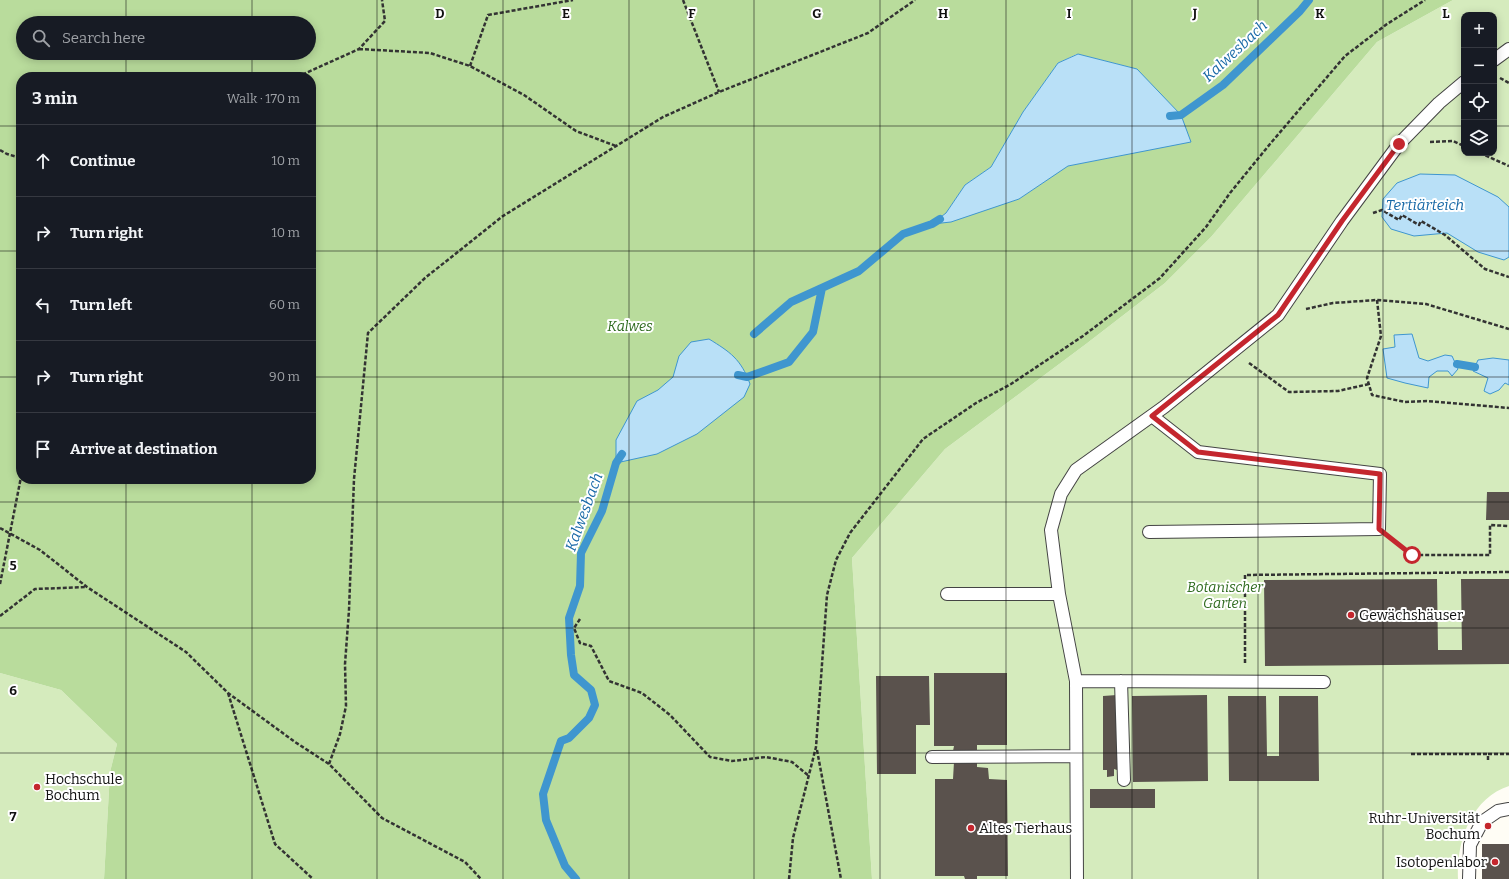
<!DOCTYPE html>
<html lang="en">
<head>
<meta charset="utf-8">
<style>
	body { margin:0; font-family:Bitter,serif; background:#20242c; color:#f1f3f6 }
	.controls { position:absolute; right:12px; top:12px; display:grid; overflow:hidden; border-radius:8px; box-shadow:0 2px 10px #0003 }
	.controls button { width:36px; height:36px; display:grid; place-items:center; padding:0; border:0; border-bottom:1px solid #363941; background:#171b24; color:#f1f3f6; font:20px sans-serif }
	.stop { position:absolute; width:12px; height:12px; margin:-9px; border:3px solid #c4262e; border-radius:50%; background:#fff }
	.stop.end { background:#c4262e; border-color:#fff; box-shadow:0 1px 4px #0008 }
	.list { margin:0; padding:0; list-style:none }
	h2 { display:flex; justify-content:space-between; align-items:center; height:52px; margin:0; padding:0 16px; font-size:17px }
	h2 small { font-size:13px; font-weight:400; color:#9ea1a6 }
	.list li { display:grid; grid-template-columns:26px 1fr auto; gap:12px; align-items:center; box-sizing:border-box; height:72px; padding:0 16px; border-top:1px solid #363941 }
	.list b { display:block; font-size:15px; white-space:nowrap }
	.list em { font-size:13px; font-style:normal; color:#9ea1a6 }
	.icon { flex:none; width:22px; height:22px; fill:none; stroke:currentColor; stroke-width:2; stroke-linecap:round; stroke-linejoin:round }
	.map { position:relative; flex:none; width:1509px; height:879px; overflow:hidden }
	.search { position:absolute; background:#171b24; box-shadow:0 2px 10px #0003; left:16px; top:16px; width:300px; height:44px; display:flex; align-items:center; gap:10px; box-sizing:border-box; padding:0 14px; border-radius:22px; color:#9ea1a6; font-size:15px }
	.panel { position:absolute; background:#171b24; box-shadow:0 2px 10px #0003; left:16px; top:72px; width:300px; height:412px; border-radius:16px }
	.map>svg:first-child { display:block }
	.green { fill:#d5ebbd; fill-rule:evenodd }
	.forest { fill:#b9dc9c; fill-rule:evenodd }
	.water { fill:#b9e0f7; stroke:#3f96cf }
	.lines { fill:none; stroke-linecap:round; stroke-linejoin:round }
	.stream { stroke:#3f96cf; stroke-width:8 }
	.building { fill:#5a524d }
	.lane-casing { stroke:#444; stroke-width:14 }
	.path { stroke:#333; stroke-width:2.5; stroke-dasharray:4 2; stroke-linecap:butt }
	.lane { stroke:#fff; stroke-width:12 }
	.route { stroke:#c4262e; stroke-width:5 }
	.grid { fill:none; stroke:#111; stroke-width:1; stroke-opacity:0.55 }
	.poi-dot { fill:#c4262e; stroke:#fff; stroke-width:1.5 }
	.labels { text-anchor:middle; stroke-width:4; stroke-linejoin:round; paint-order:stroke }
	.park-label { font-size:14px; font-style:italic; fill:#2f6b1f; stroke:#fff }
	.poi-label { font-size:14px; fill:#111; stroke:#fff; text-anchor:start }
	.water-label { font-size:15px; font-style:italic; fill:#1768a6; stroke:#fff }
	.grid-label { font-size:13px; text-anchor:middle; font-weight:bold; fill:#111; stroke:#fff; stroke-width:4; stroke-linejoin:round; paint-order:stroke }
</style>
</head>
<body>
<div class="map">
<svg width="1509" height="879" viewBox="0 0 1509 879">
	<rect width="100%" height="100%" fill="#fffdf5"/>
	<!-- green -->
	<path class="green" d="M1453,0H1509V786C1471,798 1456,843 1458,879H872L852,558L945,449L1086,344L1165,283L1211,237L1377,42ZM1464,15H1494V153H1464Z
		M0,673L61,690L117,744L110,772L104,879H0Z"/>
	<!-- forest -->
	<path class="forest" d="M0,0H1453L1377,42L1211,237L1165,283L1086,344L945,449L852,558L872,879H104L110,772L117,744L61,690L0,673ZM23,23H309V53H23ZM1077,54L1137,69L1108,158L1067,166L1019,199L933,224L946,213L965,185L991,167L1023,112L1058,63ZM21,77H311V479H21Z"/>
	<!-- water -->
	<path class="water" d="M1078,54L1137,69L1181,115L1191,142L1068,166L1019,199L951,222L932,224L946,213L965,185L991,167L1023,112L1058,63Z
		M1420,174L1455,175L1498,197L1509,207V257L1504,260L1478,252L1447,233L1414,236L1391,229L1382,217L1383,199L1397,183Z
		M1412,334L1419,358L1428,361L1445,355L1452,356L1458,369L1452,376L1448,371H1437L1429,377L1428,388L1405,383L1387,378L1383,349L1395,347L1394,335Z
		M709,339C730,352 741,359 750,384L744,397L697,434L657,454L616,463V440L637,401L658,390L673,377L679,356L691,342Z
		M1493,358L1509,360V385L1505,383L1499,390L1490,394L1484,391L1488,378L1473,371L1478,360Z"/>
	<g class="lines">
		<!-- stream -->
		<path class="stream" d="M1170,116L1181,115L1223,85L1300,11L1309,0
			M754,334L791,302L859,271L903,234L932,224L940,219
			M1457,364L1475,367
			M738,375L747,377L789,362L813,332L822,288
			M576,879L565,866L546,820L543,794L561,741L569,738L589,718L595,705L591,690L574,675L571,655L569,618L580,586L581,553L602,511L616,463L622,454"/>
	</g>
	<!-- building -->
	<path class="building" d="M1487,492H1509V520H1486Z
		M1437,579L1438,650H1462L1461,579H1509V664L1265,666L1264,580Z
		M934,673H1007V745H977V751H953L954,746H934Z
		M876,676H929L930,725H916V774H877Z
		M1117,695V770L1114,769V776L1107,777V770H1103V696Z
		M1207,695L1208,781L1133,782L1132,696Z
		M1228,696H1266L1267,756H1279V696H1318L1319,781H1229Z
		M977,761V767L988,768L989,779L1007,780L1008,876H977V879H965L964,876H935V779H953L954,762Z
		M1090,789H1155V808H1090Z
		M1482,844H1509V879H1482Z"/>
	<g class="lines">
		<!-- lane casing -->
		<g class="lane-casing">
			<path id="lane" d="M1494,60L1509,49
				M1149,532L1379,529L1380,474L1198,452L1152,416
				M947,594H1059
				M1076,681L1324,682
				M1121,681L1124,780
				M932,757L1076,756
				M1077,879L1076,681L1059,594L1051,530L1061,494L1076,470L1164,407L1278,315L1342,221L1399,144L1439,103L1464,82
				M1469,879L1470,845L1482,822L1498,811L1509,809"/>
		</g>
		<!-- path -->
		<path class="path" d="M683,0L719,92
			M359,49L430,53L470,66L524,95L576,131L616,146
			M470,66L488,15L573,0
			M297,77L359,49L385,21L382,0
			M1500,78L1509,83
			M1430,142L1453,141L1464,146
			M0,150L7,154L21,158
			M1480,153L1509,166
			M1373,213L1382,210L1399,220L1402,215L1419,225L1421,221L1445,235L1485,269L1509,277
			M1377,300L1381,336L1367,378L1372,395L1405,402L1427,401L1509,408
			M1306,309L1333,303L1377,300L1426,304L1509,329
			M1249,363L1289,392L1338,391L1369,384
			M0,528L40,550L87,587L186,652L228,693L295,742L329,764L382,818L465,862L481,879
			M1394,541L1412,555H1490V525L1509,526
			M0,584L21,477
			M0,616L35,589L86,587
			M580,619L574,628L580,643L591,646L609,681L642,693L670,715L710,757L732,761L766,757L792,762L809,776
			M1245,663V575L1509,572
			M228,693L275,844L313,879
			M817,750L841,879
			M1411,754H1488
			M1488,760V754H1509
			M329,764L340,734L346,706L345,664L349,610L354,479L368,333L425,278L503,216L663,117L719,92L868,33L915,0
			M789,879L793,838L816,747L827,595L836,560L850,533L923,439L976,403L1011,384L1083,336L1160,278L1206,227L1230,193L1270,144L1345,56L1387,24L1425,0"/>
		<!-- lane -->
		<use href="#lane" class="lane"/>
	</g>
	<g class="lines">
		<!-- route -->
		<path class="route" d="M1399,144L1342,221L1278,315L1152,416L1198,452L1380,474L1379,529L1412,555"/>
	</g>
	<!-- grid -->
	<path class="grid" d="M126,0V23M252,0V23M377,0V879M503,0V879M629,0V879M754,0V879M880,0V879M1006,0V879M1132,0V879M1258,0V879M1383,0V879M126,53V77M252,53V77M0,126H21M311,126H1464M1494,126H1509M0,251H21M311,251H1509M0,377H21M311,377H1509M126,479V879M252,479V879M0,502H1509M0,628H1509M0,753H1509"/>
	<!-- markers -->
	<g class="poi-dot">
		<circle cx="1351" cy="615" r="4"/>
		<circle cx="37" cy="787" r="4"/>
		<circle cx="1488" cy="826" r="4"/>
		<circle cx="971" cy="828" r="4"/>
		<circle cx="1495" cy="862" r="4"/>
	</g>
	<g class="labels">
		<!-- park labels -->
		<g class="park-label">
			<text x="630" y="331">Kalwes</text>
			<text x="1225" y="592">Botanischer<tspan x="1225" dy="16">Garten</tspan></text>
		</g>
		<!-- poi labels -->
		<g class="poi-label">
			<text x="1359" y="620">Gewächshäuser</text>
			<text x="45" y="784">Hochschule<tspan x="45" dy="16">Bochum</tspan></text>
			<text x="1480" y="823" text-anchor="end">Ruhr-Universität<tspan x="1480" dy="16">Bochum</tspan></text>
			<text x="979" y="833">Altes Tierhaus</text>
			<text x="1487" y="867" text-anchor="end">Isotopenlabor</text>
		</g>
		<!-- water labels -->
		<g class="water-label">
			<text transform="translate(1235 51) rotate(-43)" y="5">Kalwesbach</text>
			<text x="1425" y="210">Tertiärteich</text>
			<text transform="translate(584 512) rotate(-70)" y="5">Kalwesbach</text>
		</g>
	</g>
	<g class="grid-label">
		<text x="440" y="18">D</text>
		<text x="566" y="18">E</text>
		<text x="692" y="18">F</text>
		<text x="817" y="18">G</text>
		<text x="943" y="18">H</text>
		<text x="1069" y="18">I</text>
		<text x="1195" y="18">J</text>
		<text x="1320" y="18">K</text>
		<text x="1446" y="18">L</text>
		<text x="13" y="570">5</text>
		<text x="13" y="695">6</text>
		<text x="13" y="821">7</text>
	</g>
</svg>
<div class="controls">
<button>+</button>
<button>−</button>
<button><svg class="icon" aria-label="locate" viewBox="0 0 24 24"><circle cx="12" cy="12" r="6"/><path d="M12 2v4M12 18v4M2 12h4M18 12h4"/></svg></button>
<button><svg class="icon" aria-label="layers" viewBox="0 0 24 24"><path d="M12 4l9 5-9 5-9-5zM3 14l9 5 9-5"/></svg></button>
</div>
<div class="stop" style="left:1412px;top:555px"></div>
<div class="stop end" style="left:1399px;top:144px"></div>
<div class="search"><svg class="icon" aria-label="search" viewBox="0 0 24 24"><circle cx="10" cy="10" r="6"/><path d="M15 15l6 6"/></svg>Search here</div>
<section class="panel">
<h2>3 min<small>Walk · 170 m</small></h2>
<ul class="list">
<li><svg class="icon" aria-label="ahead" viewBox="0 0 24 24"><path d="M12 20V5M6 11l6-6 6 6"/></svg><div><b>Continue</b></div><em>10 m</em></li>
<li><svg class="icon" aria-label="right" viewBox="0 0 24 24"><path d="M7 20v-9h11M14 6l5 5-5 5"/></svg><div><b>Turn right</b></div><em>10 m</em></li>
<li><svg class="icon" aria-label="left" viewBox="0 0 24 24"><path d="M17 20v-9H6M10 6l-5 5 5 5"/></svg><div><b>Turn left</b></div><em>60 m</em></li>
<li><svg class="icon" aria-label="right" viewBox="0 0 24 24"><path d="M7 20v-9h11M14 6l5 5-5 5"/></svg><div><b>Turn right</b></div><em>90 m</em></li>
<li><svg class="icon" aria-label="arrive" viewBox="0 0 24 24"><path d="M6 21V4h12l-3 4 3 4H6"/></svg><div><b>Arrive at destination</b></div></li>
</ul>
</section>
</div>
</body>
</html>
